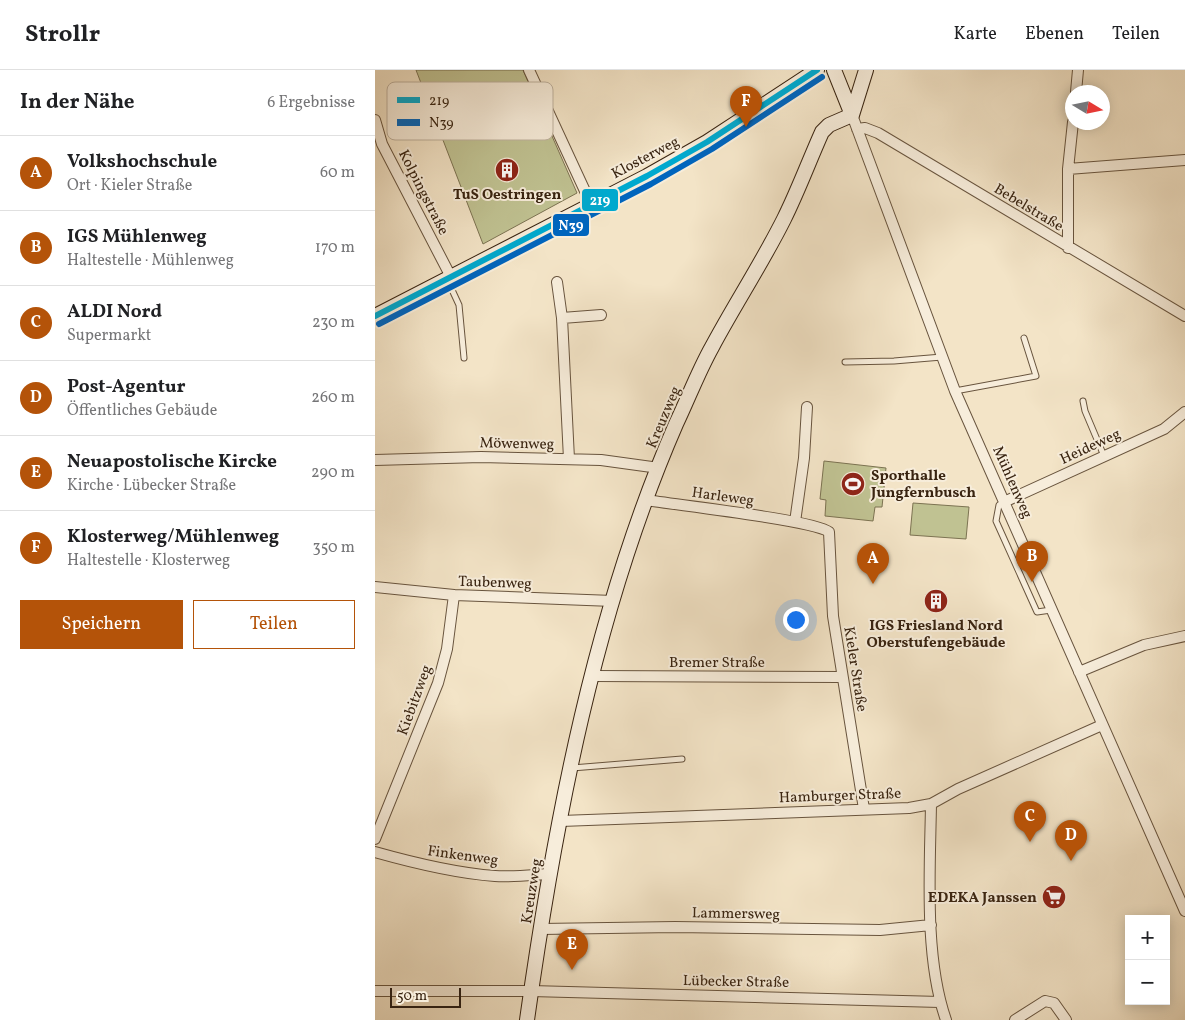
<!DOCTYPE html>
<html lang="de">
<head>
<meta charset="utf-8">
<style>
	body { margin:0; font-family:Vollkorn,serif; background:#f6f6f6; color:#202124 }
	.controls { position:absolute; right:15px; bottom:15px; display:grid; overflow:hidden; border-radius:0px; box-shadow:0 2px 12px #0003 }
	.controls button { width:45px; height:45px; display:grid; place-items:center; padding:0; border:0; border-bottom:1px solid #e0e0e0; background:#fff; color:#202124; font:25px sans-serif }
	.compass { position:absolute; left:690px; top:15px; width:45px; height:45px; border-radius:50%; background:#fff; box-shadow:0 2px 12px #0003; rotate:100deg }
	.scale { position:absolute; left:15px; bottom:12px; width:71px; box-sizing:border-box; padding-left:5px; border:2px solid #392411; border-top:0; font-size:14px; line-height:18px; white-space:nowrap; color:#392411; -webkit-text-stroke:4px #f7eddb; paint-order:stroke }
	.you { position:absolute; left:420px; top:549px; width:18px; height:18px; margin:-12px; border:4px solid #fff; border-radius:50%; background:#1a73e8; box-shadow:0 0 0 8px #1a73e833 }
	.badge { display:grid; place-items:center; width:32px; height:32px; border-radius:50%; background:#b45309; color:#fff; font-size:16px; font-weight:700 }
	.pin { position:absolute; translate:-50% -41px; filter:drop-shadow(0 1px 2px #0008) }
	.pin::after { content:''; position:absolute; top:26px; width:18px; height:15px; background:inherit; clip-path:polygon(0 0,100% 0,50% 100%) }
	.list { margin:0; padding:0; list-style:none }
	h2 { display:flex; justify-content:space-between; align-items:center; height:65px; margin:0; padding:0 20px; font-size:21px }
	h2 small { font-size:16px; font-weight:400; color:#757577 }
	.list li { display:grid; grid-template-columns:32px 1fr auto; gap:15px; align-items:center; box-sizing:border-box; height:75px; padding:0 20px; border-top:1px solid #e0e0e0 }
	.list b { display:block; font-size:19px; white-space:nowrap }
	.list p { margin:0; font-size:16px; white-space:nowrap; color:#757577 }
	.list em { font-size:16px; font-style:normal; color:#757577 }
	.actions { display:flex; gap:10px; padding:15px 20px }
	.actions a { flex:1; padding:11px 0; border:1px solid #b45309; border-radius:0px; text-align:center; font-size:18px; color:#b45309 }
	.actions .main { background:#b45309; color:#fff }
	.map { position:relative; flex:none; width:810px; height:950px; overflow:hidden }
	header { display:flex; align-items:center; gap:30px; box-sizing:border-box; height:70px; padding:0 25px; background:#fff; border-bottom:1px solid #e0e0e0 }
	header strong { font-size:24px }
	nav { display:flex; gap:28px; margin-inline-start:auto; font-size:18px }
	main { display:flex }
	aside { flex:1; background:#fff }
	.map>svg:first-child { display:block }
	.green { fill:#c0c292; stroke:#7c7352 }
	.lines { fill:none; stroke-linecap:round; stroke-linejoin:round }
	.lane-casing { stroke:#68543e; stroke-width:7 }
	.street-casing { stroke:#68543e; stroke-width:12 }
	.secondary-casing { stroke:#392411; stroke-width:16 }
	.lane { stroke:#f7eddb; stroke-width:5 }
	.street { stroke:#f7eddb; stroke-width:10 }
	.secondary { stroke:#f7eddb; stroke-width:14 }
	.bus-1-casing { stroke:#f7eddb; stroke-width:10 }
	.bus-2-casing { stroke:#f7eddb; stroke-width:10 }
	.bus-1 { stroke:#00a9ce; stroke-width:6 }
	.bus-2 { stroke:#0065bd; stroke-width:6 }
	.labels { text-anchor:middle; stroke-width:4; stroke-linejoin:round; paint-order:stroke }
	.street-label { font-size:15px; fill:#392411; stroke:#f7eddb }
	.poi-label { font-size:15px; font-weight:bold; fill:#392411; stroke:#f7eddb }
	.key { fill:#f7eddb; stroke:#beb19e; stroke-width:1 }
	.key-label { font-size:14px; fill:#392411 }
	.line-badge { stroke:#f7eddb; stroke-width:2 }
	.badge-label { font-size:14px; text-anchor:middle; font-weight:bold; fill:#fff }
</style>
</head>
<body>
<header>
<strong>Strollr</strong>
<nav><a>Karte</a><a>Ebenen</a><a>Teilen</a></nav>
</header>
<main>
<aside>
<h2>In der Nähe<small>6 Ergebnisse</small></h2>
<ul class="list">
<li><span class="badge">A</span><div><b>Volkshochschule</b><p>Ort · Kieler Straße</p></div><em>60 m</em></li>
<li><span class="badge">B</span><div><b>IGS Mühlenweg</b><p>Haltestelle · Mühlenweg</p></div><em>170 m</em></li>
<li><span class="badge">C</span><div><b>ALDI Nord</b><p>Supermarkt</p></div><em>230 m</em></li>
<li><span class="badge">D</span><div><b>Post-Agentur</b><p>Öffentliches Gebäude</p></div><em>260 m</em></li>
<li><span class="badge">E</span><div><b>Neuapostolische Kircke</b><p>Kirche · Lübecker Straße</p></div><em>290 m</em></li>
<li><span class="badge">F</span><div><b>Klosterweg/Mühlenweg</b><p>Haltestelle · Klosterweg</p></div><em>350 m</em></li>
</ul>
<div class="actions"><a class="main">Speichern</a><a>Teilen</a></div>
</aside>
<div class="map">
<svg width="810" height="950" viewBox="0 0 810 950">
	<rect width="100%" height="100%" fill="#f3e4c7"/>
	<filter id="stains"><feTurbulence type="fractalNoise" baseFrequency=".004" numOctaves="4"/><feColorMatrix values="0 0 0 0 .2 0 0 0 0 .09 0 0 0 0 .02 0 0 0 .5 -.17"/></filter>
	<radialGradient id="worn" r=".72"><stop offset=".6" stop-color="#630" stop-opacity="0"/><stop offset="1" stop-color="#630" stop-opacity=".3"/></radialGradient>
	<!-- green -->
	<path class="green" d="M41,0H148L202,123L108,174Z
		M449,391L511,398L507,437H500L498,451L450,446L451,430L445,429Z
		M538,433L594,437L591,469L535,465Z"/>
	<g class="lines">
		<!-- lane casing -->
		<g class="lane-casing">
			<path id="lane" d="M72,209L84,235L89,288
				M470,292L519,291L567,287
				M580,321L661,306L649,268
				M708,331L710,341L729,386
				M629,432L624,435L621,451L662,542L676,540
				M197,698L307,689"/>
		</g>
		<!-- street casing -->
		<g class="street-casing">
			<path id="street" d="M154,0L216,134
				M701,22L703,0
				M477,45L580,321L810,841
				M0,50L7,74L76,207
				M482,59L490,58L503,63L810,246
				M693,99L810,90
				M693,178V99L698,52
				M182,212L187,248
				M194,389L187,248L226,245
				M0,390L106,387L226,390L284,398
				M271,430C301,435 439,450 454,462L458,546L489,739
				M629,432L789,359L810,342
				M420,452L429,388L432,337
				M0,517L79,525L238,531
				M704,602L769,575L810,566
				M218,606L467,607
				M556,734C555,800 549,887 571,950
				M186,751L534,738L556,734L583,719L727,655
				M0,769L63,613L72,579L79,525
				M0,782C39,793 79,803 120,806C138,807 156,805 174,804
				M166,859L300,857L505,860L556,855
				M0,921H156L565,932
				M640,950L670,931L679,933L691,950"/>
		</g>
		<!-- secondary casing -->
		<g class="secondary-casing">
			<path id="secondary" d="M459,0L477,45
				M477,45L491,0
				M0,246L272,106L332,72L442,0
				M152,950C180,750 220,540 301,354C313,329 323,302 337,277C360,234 387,193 409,149C423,121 434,91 447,62L454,55L477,45"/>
		</g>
		<!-- lane -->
		<use href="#lane" class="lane"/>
		<!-- street -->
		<use href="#street" class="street"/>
		<!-- secondary -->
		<use href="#secondary" class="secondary"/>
		<!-- bus-1 casing -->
		<g class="bus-1-casing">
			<path id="bus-1" d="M0,246L272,106L332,72L442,0"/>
		</g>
		<!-- bus-2 casing -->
		<g class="bus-2-casing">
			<path id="bus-2" d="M4,254L276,114L337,79L447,7"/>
		</g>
		<!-- bus-1 -->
		<use href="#bus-1" class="bus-1"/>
		<!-- bus-2 -->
		<use href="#bus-2" class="bus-2"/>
	</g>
	<!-- icons -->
	<defs>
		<g id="building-disc" transform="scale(1.25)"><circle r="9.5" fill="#8f2418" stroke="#f7eddb"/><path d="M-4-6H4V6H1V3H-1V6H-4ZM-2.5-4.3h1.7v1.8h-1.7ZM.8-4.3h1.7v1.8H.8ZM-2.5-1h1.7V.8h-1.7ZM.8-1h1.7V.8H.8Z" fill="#fff"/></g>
		<g id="stadium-disc" transform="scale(1.25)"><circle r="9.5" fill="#8f2418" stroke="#f7eddb"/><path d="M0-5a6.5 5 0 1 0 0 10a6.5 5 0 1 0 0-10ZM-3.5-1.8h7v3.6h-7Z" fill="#fff"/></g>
		<g id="supermarket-disc" transform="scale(1.25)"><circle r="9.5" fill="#8f2418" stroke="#f7eddb"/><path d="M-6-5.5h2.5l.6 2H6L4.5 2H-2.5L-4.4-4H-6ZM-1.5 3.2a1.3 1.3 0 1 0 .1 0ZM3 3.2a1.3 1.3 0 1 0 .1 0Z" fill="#fff"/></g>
	</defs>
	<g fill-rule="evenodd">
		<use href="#building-disc" x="132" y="100"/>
		<use href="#stadium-disc" x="478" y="414"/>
		<use href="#building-disc" x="561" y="531"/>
		<use href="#supermarket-disc" x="679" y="827"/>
	</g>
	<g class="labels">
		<!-- street labels -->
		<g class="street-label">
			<text transform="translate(270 87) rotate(-28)" y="5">Klosterweg</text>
			<text transform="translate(49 122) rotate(63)" y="5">Kolpingstraße</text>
			<text transform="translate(654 137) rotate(31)" y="5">Bebelstraße</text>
			<text transform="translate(288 347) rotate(-67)" y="5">Kreuzweg</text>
			<text transform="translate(142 373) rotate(1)" y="5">Möwenweg</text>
			<text transform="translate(715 376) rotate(-25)" y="5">Heideweg</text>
			<text transform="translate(638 412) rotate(66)" y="5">Mühlenweg</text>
			<text transform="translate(348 426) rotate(8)" y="5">Harleweg</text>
			<text transform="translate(120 512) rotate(2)" y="5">Taubenweg</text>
			<text x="342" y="597">Bremer Straße</text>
			<text transform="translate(481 599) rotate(81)" y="5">Kieler Straße</text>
			<text transform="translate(39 630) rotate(-70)" y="5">Kiebitzweg</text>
			<text transform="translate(465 725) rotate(-2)" y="5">Hamburger Straße</text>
			<text transform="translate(88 785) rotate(8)" y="5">Finkenweg</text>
			<text transform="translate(156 821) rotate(-81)" y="5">Kreuzweg</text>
			<text transform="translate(361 843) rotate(1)" y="5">Lammersweg</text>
			<text transform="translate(361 911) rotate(1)" y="5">Lübecker Straße</text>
		</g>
		<!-- poi labels -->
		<g class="poi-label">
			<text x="132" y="129">TuS Oestringen</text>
			<text x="496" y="410" text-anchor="start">Sporthalle<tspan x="496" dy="17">Jungfernbusch</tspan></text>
			<text x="561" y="560">IGS Friesland Nord<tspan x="561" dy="17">Oberstufengebäude</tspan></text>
			<text x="662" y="832" text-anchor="end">EDEKA Janssen</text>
		</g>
	</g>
	<!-- legend -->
	<rect x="12" y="12" width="166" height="58" rx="8" class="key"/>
	<rect x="22" y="27" width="23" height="6" fill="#00a9ce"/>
	<rect x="22" y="49" width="23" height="7" fill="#0065bd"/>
	<g class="key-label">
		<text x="54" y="35">219</text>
		<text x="54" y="57">N39</text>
	</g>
	<g class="line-badge">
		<rect x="206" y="118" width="38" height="24" rx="5" fill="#00a9ce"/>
		<rect x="177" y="143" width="38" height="24" rx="5" fill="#0065bd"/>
	</g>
	<g class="badge-label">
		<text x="225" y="135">219</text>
		<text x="196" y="160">N39</text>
	</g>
	<rect width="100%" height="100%" filter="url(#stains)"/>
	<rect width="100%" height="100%" fill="url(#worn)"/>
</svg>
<div class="controls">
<button>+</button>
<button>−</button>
</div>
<svg class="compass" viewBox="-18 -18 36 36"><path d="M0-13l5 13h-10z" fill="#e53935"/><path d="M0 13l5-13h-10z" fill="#757577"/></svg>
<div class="scale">50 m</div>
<div class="you"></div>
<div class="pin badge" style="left:498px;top:514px">A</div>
<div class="pin badge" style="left:657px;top:512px">B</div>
<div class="pin badge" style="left:655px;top:772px">C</div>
<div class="pin badge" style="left:696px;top:791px">D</div>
<div class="pin badge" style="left:197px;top:900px">E</div>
<div class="pin badge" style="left:371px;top:57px">F</div>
</div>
</main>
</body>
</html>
